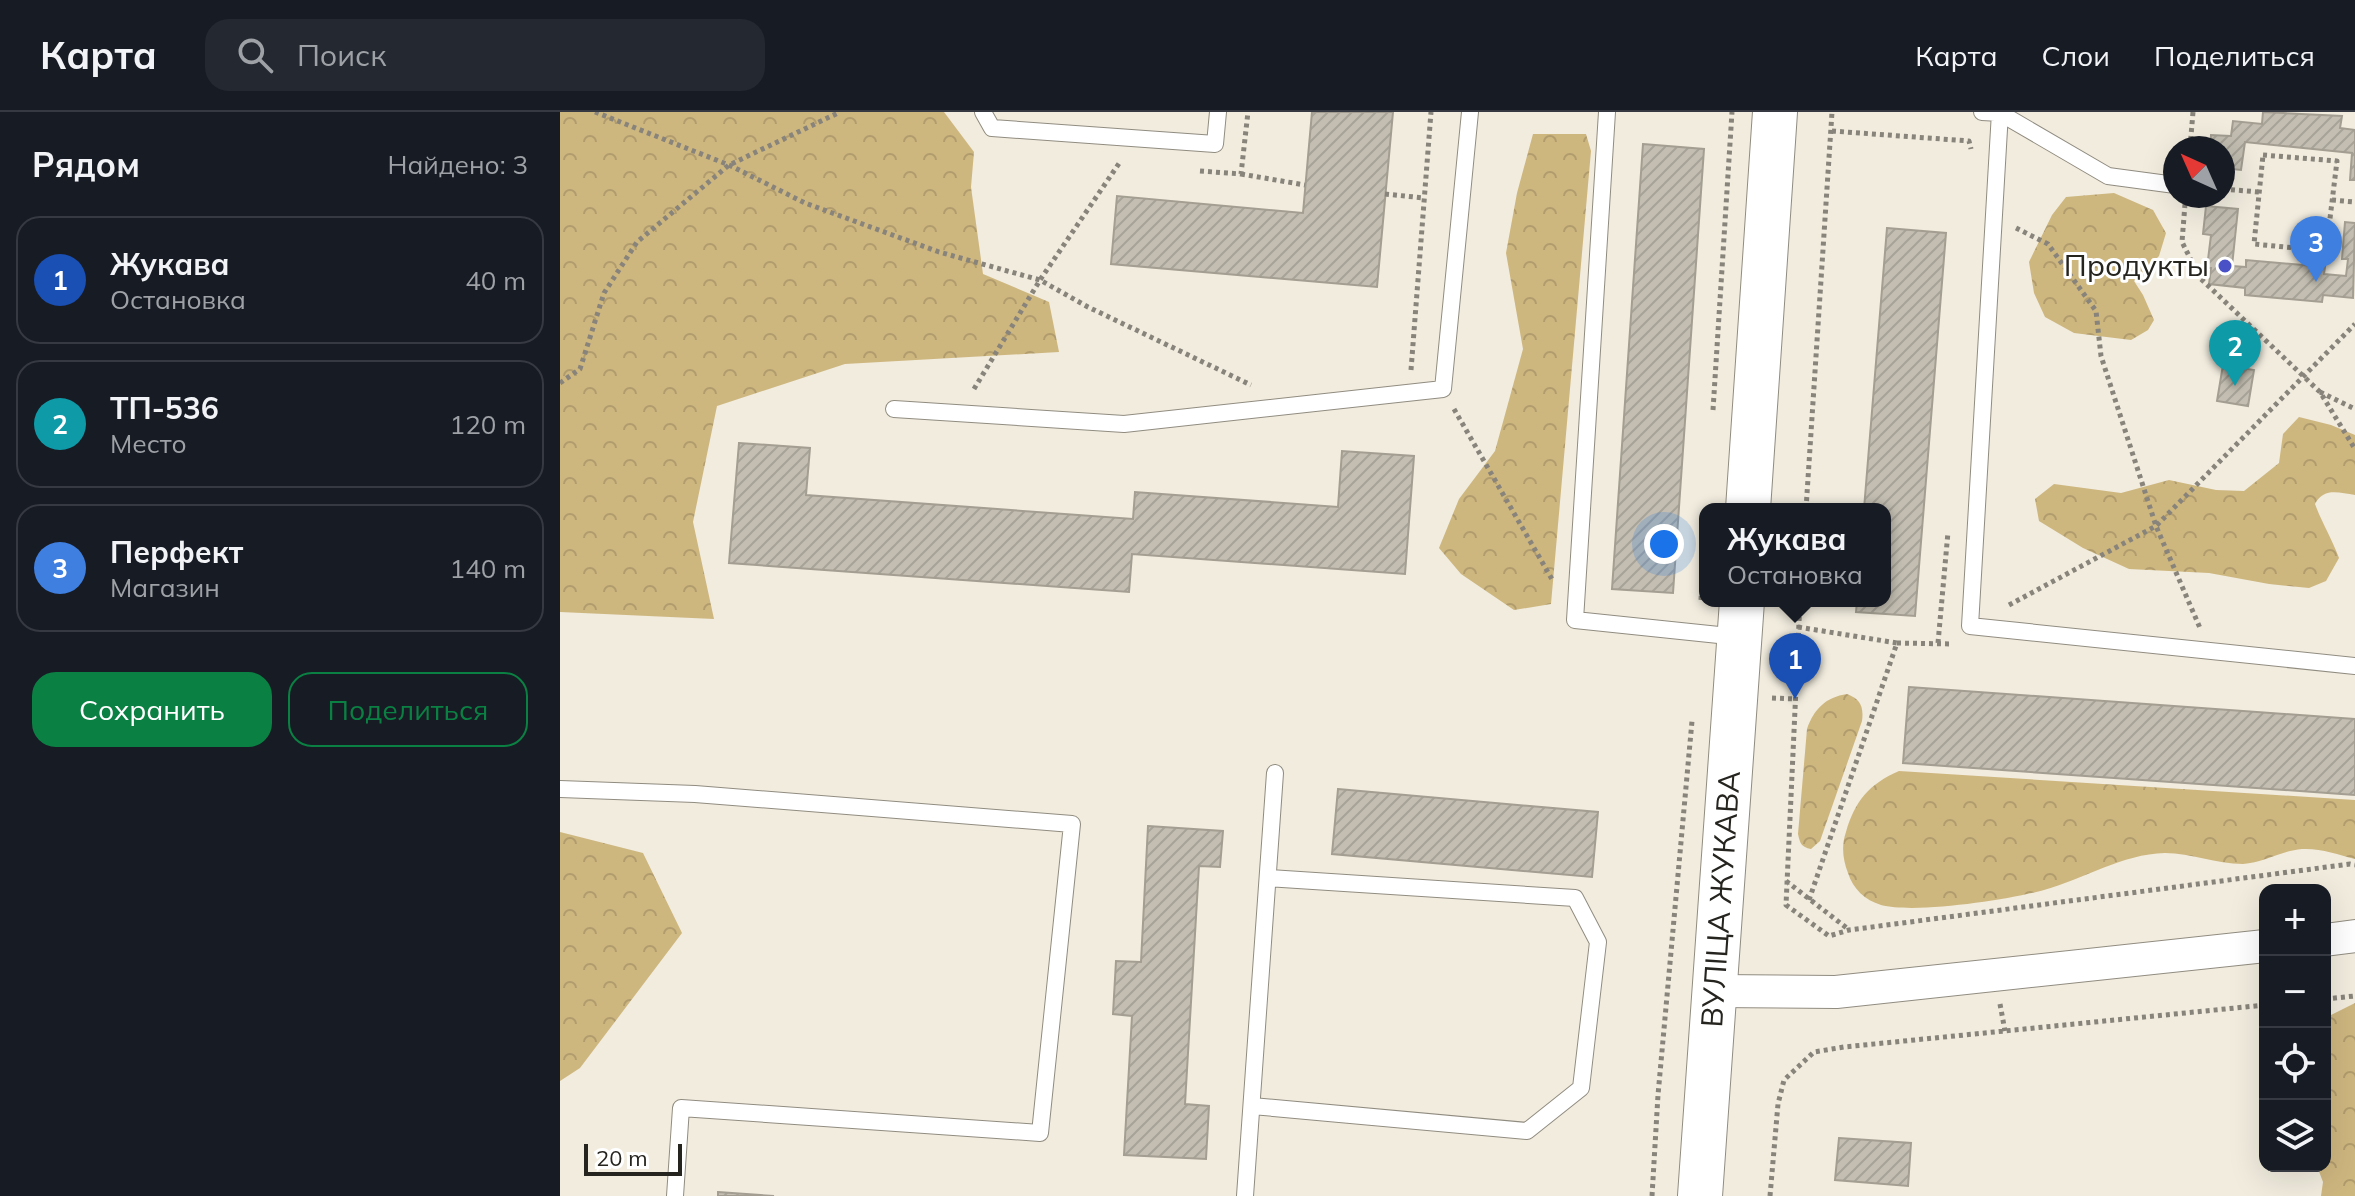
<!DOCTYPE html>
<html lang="ru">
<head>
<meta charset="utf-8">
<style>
	body { margin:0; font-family:Mulish,sans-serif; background:#242831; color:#f1f3f6 }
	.controls { position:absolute; right:24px; bottom:24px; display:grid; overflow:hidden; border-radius:16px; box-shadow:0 8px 32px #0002 }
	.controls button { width:72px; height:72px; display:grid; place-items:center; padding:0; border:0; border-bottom:2px solid #363941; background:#171b24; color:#f1f3f6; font:40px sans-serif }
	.compass { position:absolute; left:1603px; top:24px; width:72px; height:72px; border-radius:50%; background:#171b24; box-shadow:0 8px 32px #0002; rotate:315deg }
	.scale { position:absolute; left:24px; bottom:20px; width:98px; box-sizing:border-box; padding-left:8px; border:4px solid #26241f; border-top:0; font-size:22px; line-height:28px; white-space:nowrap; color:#26241f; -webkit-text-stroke:6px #fff; paint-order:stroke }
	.you { position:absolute; left:1104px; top:432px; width:28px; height:28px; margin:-20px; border:6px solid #fff; border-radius:50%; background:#1a73e8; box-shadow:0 0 0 12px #1a73e833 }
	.badge { display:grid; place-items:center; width:52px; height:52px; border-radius:50%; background:#0b8043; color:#fff; font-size:26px; font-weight:700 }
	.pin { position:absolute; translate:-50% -66px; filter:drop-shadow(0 2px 4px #0008) }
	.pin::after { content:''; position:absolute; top:42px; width:28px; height:24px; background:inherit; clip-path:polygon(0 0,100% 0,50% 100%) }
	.popup { position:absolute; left:1139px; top:391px; width:192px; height:104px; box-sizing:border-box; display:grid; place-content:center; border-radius:16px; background:#171b24; filter:drop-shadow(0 2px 6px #0005); font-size:26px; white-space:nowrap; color:#9ea1a6 }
	.popup b { font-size:30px; color:#f1f3f6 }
	.popup::after { content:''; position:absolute; left:50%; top:100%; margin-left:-16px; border:16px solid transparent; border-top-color:#171b24 }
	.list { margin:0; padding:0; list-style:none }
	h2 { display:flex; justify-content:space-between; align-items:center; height:104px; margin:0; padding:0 32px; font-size:34px }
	h2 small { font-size:26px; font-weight:400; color:#9ea1a6 }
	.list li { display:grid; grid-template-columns:52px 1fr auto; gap:24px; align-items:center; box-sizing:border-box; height:128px; margin:0 16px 16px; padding:0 16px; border:2px solid #363941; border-radius:24px }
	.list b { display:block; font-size:30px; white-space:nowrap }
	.list p { margin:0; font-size:26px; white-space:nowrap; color:#9ea1a6 }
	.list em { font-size:26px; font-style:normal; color:#9ea1a6 }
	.actions { display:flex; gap:16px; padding:24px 32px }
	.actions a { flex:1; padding:18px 0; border:2px solid #0b8043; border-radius:24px; text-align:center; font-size:28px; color:#0b8043 }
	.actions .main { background:#0b8043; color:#fff }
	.icon { flex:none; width:44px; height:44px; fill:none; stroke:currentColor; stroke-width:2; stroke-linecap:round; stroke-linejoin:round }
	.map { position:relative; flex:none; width:1795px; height:1084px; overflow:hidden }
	header { display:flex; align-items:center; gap:48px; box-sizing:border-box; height:112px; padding:0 40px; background:#171b24; border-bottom:2px solid #363941 }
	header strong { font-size:38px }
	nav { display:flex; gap:44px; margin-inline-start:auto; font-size:28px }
	.search { width:560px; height:72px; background:#242831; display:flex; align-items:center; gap:20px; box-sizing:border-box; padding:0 28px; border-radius:24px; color:#9ea1a6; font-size:30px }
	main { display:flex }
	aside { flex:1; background:#171b24 }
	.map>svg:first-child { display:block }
	.forest { fill:url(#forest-crowns) }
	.building { fill:url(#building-hatch); stroke:#a39e91; stroke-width:2 }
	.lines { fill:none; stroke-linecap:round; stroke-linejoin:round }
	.lane-casing { stroke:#918c80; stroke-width:18 }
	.street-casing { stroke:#918c80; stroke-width:34 }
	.primary-casing { stroke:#918c80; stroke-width:46 }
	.path { stroke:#88847b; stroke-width:5; stroke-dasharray:4 4; stroke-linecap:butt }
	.lane { stroke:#fff; stroke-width:16 }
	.street { stroke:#fff; stroke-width:32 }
	.primary { stroke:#fff; stroke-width:44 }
	.poi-dot { fill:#4a50c6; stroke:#fff; stroke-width:3 }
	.labels { text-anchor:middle; stroke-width:6; stroke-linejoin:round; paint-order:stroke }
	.poi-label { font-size:30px; fill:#26241f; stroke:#fff; text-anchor:end }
	.street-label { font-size:30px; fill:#26241f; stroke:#fff }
</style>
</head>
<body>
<header>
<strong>Карта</strong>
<div class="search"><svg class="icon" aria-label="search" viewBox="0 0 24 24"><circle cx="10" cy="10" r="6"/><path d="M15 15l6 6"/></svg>Поиск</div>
<nav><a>Карта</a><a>Слои</a><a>Поделиться</a></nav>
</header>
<main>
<aside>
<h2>Рядом<small>Найдено: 3</small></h2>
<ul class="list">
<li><span class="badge" style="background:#1a4fb4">1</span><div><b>Жукава</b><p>Остановка</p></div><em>40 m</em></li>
<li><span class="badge" style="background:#0f9aa8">2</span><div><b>ТП-536</b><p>Место</p></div><em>120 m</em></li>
<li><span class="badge" style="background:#3f7fe0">3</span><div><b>Перфект</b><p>Магазин</p></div><em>140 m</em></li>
</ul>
<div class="actions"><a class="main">Сохранить</a><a>Поделиться</a></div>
</aside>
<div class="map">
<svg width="1795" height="1084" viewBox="0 0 1795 1084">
	<defs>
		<pattern id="forest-crowns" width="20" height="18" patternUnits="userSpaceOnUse" patternTransform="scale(2)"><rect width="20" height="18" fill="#ceb67f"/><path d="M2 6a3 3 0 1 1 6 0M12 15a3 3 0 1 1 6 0" fill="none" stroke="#b19c6d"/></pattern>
		<pattern id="building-hatch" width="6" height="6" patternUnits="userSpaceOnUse" patternTransform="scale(2)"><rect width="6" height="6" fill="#c3beb1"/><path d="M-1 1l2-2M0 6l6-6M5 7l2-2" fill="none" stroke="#a7a398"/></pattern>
	</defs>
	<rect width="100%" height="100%" fill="#f1ecde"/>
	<!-- forest -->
	<path class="forest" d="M0,0H384L414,40L411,75L423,162L489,190L499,240L285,252L157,294L133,410L154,507L0,500Z
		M973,22H1026L1031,39L991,492L954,498L901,462L879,436L899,387L935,339L963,237L946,141L957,81Z
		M1554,81L1593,98L1606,121L1599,144L1574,169L1583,183L1594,208L1588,218L1571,228L1514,221L1485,205L1474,181L1469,150L1492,103L1506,85Z
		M1739,305L1771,313L1795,323V383C1779,381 1764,375 1755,392C1762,411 1772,427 1779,446L1766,469L1749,476L1709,472L1649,461L1569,457L1523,436L1479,409L1475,387L1494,372L1561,381L1609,368L1656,378L1684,379L1719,351L1723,322Z
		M1287,582C1300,587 1304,594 1302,609L1260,729L1251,737C1241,735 1240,731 1238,722L1247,617C1254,597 1266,585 1287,582Z
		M1339,659L1795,688V747C1774,741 1751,733 1730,739C1715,743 1699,751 1683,752C1656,752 1631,741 1605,741C1562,742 1524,767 1484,778C1449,788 1355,802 1321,793C1305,788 1293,777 1288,761C1283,748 1281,734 1286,720C1295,689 1309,672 1339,659Z
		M0,720L83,741L122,821L20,956L0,969Z
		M1795,891V1084H1761L1763,1070L1757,1054H1765V906Z"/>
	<!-- building -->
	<path class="building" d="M752,0H833L817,175L551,152L557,84L743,101Z
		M1703,0L1782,4L1780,16L1795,18V68H1790L1792,41L1685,30L1681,58L1663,56V36H1650L1651,23L1671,24L1673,9L1702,12Z
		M1083,32L1144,37L1113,481L1052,477Z
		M1646,94L1678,97L1672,154L1686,155V148L1765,155L1764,162L1786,164L1788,147H1782L1785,110L1795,111L1793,186L1763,183L1762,190L1685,183V176L1649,172L1651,156H1647L1651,123L1643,122Z
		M1327,116L1386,121L1355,504L1296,500L1297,489H1325V397H1304Z
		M1663,253L1694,258L1688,294L1657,289Z
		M179,331L250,336L246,383L573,407L575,380L778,395L782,339L854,344L845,462L572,442L569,480L169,451Z
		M1349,575L1795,607V683L1343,651Z
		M778,677L1038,700L1032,765L772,742Z
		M588,714L663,719L660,755L639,754L625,992L649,994L646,1047L564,1043L572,904L553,902L556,849L581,850Z
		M1279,1026L1351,1031L1348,1074L1275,1068Z
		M158,1080L214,1084H158Z"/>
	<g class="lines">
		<!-- lane casing -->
		<g class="lane-casing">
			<path id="lane" d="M423,0L432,16L655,32L658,0
				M1047,0L1015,508L1178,525
				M1422,0L1440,1L1548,64L1615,73
				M1440,0L1410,514L1795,554
				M334,297L564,312L883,277L910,0
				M0,677L135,682L512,712L480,1021L121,996L115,1084
				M692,994L967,1019L1021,976L1038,830L1015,786L708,766
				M685,1084L715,661"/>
		</g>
		<!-- street casing -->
		<g class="street-casing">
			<path id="street" d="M1765,828L1795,824
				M1155,879L1276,880L1705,834"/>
		</g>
		<!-- primary casing -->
		<g class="primary-casing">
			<path id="primary" d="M1188,397L1215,0
				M1140,1084L1182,489"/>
		</g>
		<!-- path -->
		<path class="path" d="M35,0L169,53L245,91L379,140L480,168L528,195L691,273
			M1272,19L1409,29L1411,37
			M1630,36L1633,0
			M1703,43L1777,49L1766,139L1694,132Z
			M640,59L681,62L688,0
			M681,62L745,73
			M1663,77L1699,80
			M825,82L864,86
			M1772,88L1795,90
			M1625,92L1622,130L1640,166L1760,280L1795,337
			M1456,116L1488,132L1536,199L1541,244L1596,414L1640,516
			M851,258L871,0
			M0,271L20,257L44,181L77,130L169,53L280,0
			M414,277L480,168L560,50
			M1760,280L1795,297
			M894,297L993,469
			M1153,298L1172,0
			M1246,397L1272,0
			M1141,488L1145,425
			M1240,489L1226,793L1269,824L1289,818L1790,752L1795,753
			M1449,493L1596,414L1795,212
			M1238,515L1337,531L1249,788
			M1337,531L1392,532
			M1378,531L1388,420
			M1212,586L1235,587
			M1226,769L1288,817
			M1765,887L1795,884
			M1440,892L1445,919
			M1092,1084L1098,983L1132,609
			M1210,1084L1218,992L1224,968L1254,940L1284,935L1705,893"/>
		<!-- lane -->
		<use href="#lane" class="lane"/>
		<!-- street -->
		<use href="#street" class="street"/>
		<!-- primary -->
		<use href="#primary" class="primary"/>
	</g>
	<!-- markers -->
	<circle class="poi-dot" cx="1665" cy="154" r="8"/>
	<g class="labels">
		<!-- poi labels -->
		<g class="poi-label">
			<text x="1649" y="164">Продукты</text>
		</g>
		<!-- street labels -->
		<g class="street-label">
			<text transform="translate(1161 787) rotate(-86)" y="10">ВУЛІЦА ЖУКАВА</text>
		</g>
	</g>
</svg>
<div class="controls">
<button>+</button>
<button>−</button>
<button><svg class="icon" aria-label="locate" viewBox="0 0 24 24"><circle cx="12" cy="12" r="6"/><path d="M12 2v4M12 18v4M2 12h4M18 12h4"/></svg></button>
<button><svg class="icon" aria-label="layers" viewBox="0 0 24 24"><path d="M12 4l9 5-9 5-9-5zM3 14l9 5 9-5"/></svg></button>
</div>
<svg class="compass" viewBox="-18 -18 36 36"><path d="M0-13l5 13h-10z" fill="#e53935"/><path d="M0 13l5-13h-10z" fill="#9ea1a6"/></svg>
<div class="scale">20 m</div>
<div class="you"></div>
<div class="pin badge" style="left:1235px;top:587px;background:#1a4fb4">1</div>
<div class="popup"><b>Жукава</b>Остановка</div>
<div class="pin badge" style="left:1675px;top:274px;background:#0f9aa8">2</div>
<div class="pin badge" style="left:1756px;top:170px;background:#3f7fe0">3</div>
</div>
</main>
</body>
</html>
